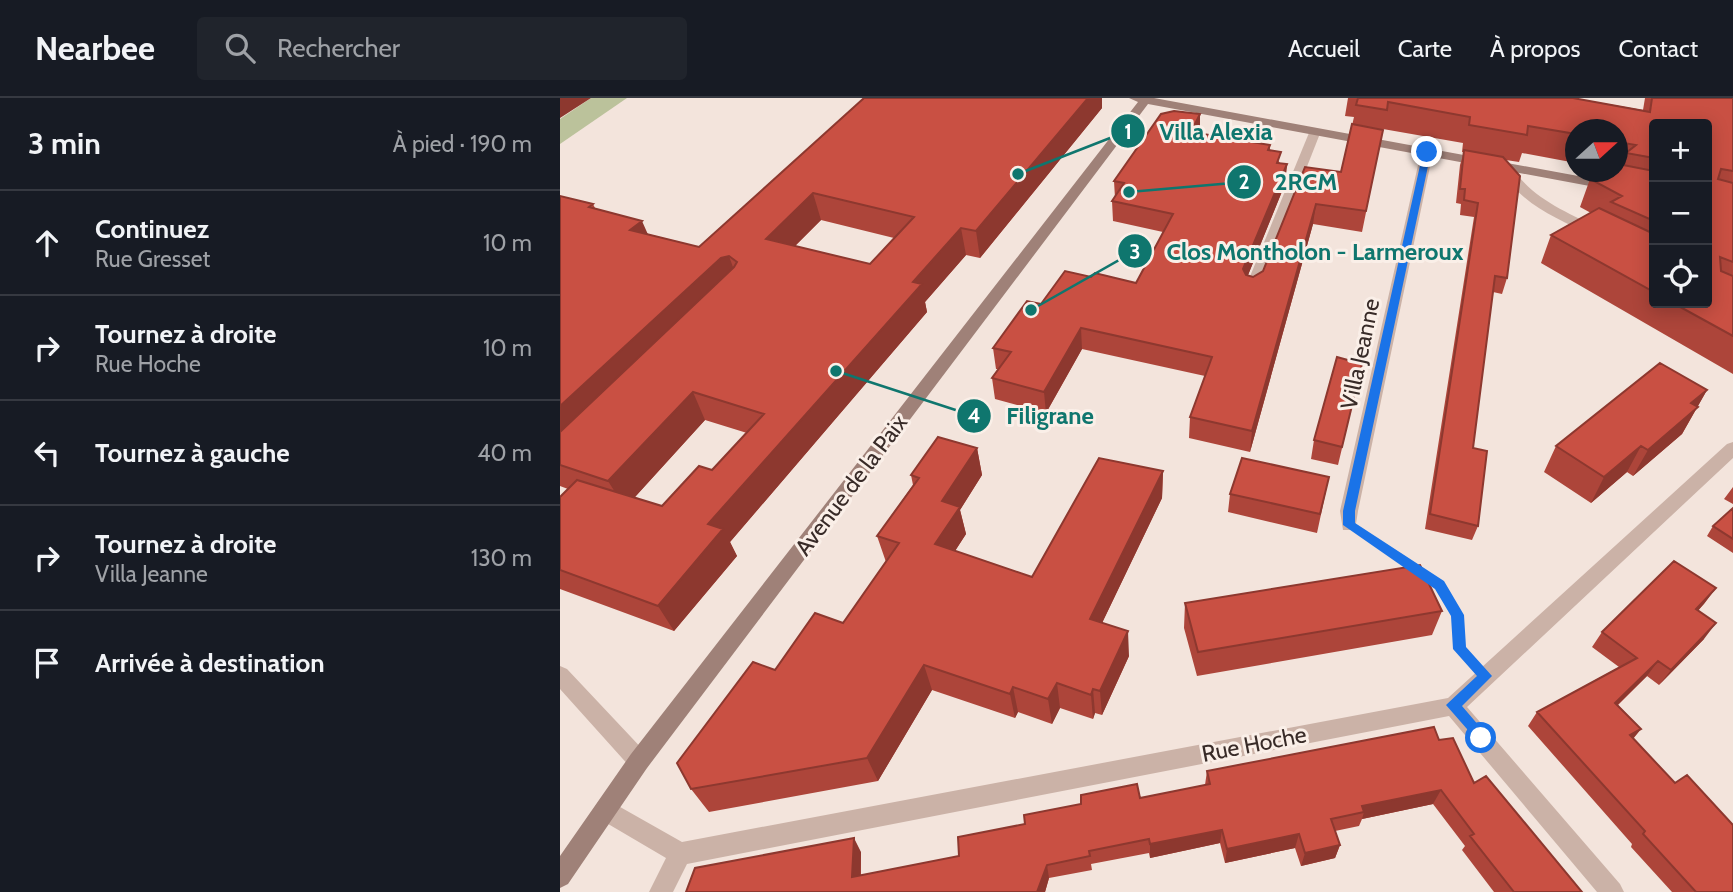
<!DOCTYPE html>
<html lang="fr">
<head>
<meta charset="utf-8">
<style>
	body { margin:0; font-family:Cabin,sans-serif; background:#20242c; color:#f1f3f6 }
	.controls { position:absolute; right:21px; top:21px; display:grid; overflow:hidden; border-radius:7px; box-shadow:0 4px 18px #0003 }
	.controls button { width:63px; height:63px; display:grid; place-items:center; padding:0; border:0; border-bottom:2px solid #363941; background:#171b24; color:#f1f3f6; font:35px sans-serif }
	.compass { position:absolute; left:1005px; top:21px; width:63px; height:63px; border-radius:50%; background:#171b24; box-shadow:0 4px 18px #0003; rotate:69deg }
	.stop { position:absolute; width:21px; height:21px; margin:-16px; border:5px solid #1a73e8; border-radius:50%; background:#fff }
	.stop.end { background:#1a73e8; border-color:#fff; box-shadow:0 2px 7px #0008 }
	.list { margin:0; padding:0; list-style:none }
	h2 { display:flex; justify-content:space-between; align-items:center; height:91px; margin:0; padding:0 28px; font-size:30px }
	h2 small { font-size:23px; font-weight:400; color:#9ea1a6 }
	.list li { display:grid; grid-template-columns:46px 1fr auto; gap:21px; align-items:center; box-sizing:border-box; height:105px; padding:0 28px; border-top:2px solid #363941 }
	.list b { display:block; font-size:26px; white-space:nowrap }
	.list p { margin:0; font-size:23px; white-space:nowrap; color:#9ea1a6 }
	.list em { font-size:23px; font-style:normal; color:#9ea1a6 }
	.icon { flex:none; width:38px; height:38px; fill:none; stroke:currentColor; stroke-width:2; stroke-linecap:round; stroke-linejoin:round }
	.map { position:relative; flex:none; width:1173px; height:794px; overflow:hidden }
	header { display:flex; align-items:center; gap:42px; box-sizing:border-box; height:98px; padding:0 35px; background:#171b24; border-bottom:2px solid #363941 }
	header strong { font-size:33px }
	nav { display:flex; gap:38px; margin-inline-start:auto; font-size:24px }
	.search { width:490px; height:63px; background:#20242c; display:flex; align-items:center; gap:18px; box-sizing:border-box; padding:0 24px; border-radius:7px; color:#9ea1a6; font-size:26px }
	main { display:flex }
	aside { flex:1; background:#171b24 }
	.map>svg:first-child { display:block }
	.green { fill:#bbc29b }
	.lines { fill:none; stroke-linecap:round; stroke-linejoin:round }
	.path-far1 { stroke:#b79c91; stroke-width:4.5; stroke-dasharray:3.5 3.5; stroke-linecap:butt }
	.path { stroke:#b79c91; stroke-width:5; stroke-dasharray:4.5 4.5; stroke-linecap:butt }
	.lane { fill:#cbb2a7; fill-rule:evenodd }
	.street { fill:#cbb2a7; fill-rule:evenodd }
	.secondary { fill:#9f8178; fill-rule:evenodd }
	.wall { fill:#ad453a; fill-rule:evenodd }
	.shaded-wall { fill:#8d382f }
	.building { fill:#c95043; stroke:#8d382f; stroke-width:2; fill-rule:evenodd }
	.route { fill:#1a73e8 }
	.labels { text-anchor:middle; stroke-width:6; stroke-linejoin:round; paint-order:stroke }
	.street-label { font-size:23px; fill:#382b28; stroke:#faefe8 }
	.leader { fill:none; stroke:#0f766e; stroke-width:2.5 }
	.callout-dot { fill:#0f766e; stroke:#faefe8; stroke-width:2.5 }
	.mark-label { font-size:21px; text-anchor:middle; font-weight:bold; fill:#fff }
	.callout-label { font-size:24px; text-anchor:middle; font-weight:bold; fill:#0f766e; stroke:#faefe8; stroke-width:6; stroke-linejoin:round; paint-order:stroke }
</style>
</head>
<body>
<header>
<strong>Nearbee</strong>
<div class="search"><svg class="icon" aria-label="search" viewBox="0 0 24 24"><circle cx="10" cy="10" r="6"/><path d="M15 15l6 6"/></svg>Rechercher</div>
<nav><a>Accueil</a><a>Carte</a><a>À propos</a><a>Contact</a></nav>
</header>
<main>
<aside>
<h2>3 min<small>À pied · 190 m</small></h2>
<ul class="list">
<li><svg class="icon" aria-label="ahead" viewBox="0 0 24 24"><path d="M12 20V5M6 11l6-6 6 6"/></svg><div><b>Continuez</b><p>Rue Gresset</p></div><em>10 m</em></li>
<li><svg class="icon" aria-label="right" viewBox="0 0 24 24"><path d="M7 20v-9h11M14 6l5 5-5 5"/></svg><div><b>Tournez à droite</b><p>Rue Hoche</p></div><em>10 m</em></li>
<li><svg class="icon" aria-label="left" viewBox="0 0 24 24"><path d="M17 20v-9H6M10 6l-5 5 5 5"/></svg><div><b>Tournez à gauche</b></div><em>40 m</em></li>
<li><svg class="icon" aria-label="right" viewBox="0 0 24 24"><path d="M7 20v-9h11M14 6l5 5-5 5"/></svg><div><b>Tournez à droite</b><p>Villa Jeanne</p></div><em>130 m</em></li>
<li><svg class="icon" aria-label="arrive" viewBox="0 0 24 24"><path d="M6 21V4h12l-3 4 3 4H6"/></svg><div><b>Arrivée à destination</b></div></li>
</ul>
</aside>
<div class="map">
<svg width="1173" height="794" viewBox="0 0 1173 794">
	<rect width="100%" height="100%" fill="#f3e4dc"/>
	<!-- green -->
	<path class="green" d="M31,0H67L0,46V21Z"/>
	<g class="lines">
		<!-- path-far1 -->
		<path class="path-far1" d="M808,440L843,464"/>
		<!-- path -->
		<path class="path" d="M841,462L853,471
			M861,476C881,490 895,504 898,529C900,542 899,550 908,560"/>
		<!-- lane -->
		<path class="lane" d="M751,30L761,33L698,193L691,197L686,196L684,193Z"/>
		<!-- street -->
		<path class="street" d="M867,50L873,54L798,413L795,432H783L780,413L861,54Z
			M946,66L950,67C972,101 1006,114 1041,131V137H1031C996,120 960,106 940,70Z
			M1173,344V360L907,609L1060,786L1064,794H1037L889,618L127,766L113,794H89L106,760L38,720L35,712L38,704L46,701L122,744L888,600L1167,346Z
			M0,568L7,571L87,656L90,663L87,670L79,673L71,670L0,591Z"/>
		<!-- secondary -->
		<path class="secondary" d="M569,0H594L1094,92V100L588,6L87,670L8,786L0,790V758L71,656L578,4Z"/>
	</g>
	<!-- wall -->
	<path class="wall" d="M304,0H542V10L420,160L406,157L365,204L367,214L170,444L177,458L114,533L0,491V399L8,391L0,388V98L33,106L35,110L88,136L139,149ZM261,122L334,140L310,166L235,148ZM145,322L187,335L152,372L102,408L74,400Z
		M788,0H1013L1083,12L1085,0H1173V276L981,165L991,137L1031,115L1020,109L1030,81L1058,74V32H1016V65L962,55L959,64L946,62L947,180L942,196L933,194L913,350L918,428L912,442L865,431L914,119L900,117L901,106L896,105L900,67L904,54H902L903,45L823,31L802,134L753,126L690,354L629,340L630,319L645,278L522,251L486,315L435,301L432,280L438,271H436L433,250L481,206L531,179L576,185L603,134L553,123L552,103L555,100L554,83L640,36L710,47V52L720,65L727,66L725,86L688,177L693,179L703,173L781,74L794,19L785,18ZM1094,26H1147V205H1094Z
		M802,266L778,367L751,361L754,342Z
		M1147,292L1122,336L1073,378L1067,374L1031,405L984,374L996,348Z
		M417,350L422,377L400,412L406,436L395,453L472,479L603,373L602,400L542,525L569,558L542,617L535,615L533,621L500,610L492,626L458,614L455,620L372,592L318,683L149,714L131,691L215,572L283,525L326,464L317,438L353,387L351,377Z
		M769,379L757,435L668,414L670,396Z
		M1173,389V406L1164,401Z
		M1173,410V455L1147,438L1153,428Z
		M1156,490L1138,513L1144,541L1099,587L1087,578L1058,607L1081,631L1073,641L1173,794H1112L1071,749L1072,746L968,628L977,614L1059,569L1032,549L1042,534Z
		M625,505L882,513L872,537L637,578L624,530Z
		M879,642L914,685L1022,794H934L902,752L905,748L873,706L802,721L799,728L775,733L780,747L775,760L741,768L735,750L665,765L660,745L590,760L589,755L531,766L532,772L489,780L485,794H126L301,754V778L399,758L465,726L580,700L645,687L647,673Z"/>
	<!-- shaded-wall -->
	<path class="shaded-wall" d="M0,0H31L0,20Z
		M528,0H542V10L420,160L416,133Z
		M640,16V36L631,34Z
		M727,66L725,86L682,192L683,171Z
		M253,95L261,122L215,168L206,141Z
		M756,106L753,126L690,354L692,333Z
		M82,123L94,150L70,132Z
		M401,130L406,157L365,204L367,214L170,444L177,458L114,533L98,508L148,426L353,184Z
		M169,158L179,186L0,351V308L161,160Z
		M521,230L522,251L486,315L484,294Z
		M1147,292L1122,336L1073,378L1088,352L1131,305Z
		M133,294L145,322L65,410L48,383Z
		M1081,348L1067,374L1031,405L1044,379Z
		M417,350L422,377L400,412L406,436L382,473L375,446L382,403Z
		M603,373L602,400L532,546L530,521Z
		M1156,490L1144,506L1124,527L1136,511Z
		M1156,525L1144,541L1099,587L1111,572Z
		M568,533L569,558L542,617L540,593Z
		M1098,563L1087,578L1045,619L1055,605Z
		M364,567L372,592L318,683L307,660Z
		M497,585L500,610L492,626L488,601Z
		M453,589L458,614L455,620L450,596Z
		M533,591L535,615L533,621L531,597Z
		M1081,631L1069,645L1070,637Z
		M881,692L873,706L802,721L804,714L802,708Z
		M662,732L660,745L590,760V746Z
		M739,736L735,750L665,765L667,751Z
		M294,740L301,754L300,792L292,779Z
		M780,747L775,760L741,768L745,755Z
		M487,767L489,780L485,794H477Z"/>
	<!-- building -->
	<path class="building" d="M304,0H528L416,133L401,130L353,184L362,186L148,426L163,431L98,508L0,472V399L17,382L102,408L139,368L152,372L204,316L133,294L48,383L0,367V334L174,169L177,164L169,158L161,160L0,308V98L33,106L29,109L82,123L70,132L139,149ZM253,95L354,119L310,166L206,141Z
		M798,0H1013L1090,14L1092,0H1173V73L1161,71L1158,81L1173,85V164L1160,159L1161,173L1173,178V238L1113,205H1147V26H1094V60L1066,55L1076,47L1058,44V32H1016V36L968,28L967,37L909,27L910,19L828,4L827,12L796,7Z
		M614,13L640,16L631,34L710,47L708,52L721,54L717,65L727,66L683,171L686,177L693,179L703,173L745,69L781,74L792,26L823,32L806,113L756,106L692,333L630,319L652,259L521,230L484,294L432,280L451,254L433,250L467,203L481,206L505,173L531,179L535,175L576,185L613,116L552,103L564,85L554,83L601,16Z
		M904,52L943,59L960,78L947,180L935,178L913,350L927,353L918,428L870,416L918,105L904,102L905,91H900Z
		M1058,66L1094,73V123L1051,104L1062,98L1030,81L1041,74H1058Z
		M1039,110L1094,136V194L991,137Z
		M777,259L802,266L782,349L754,342Z
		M1100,265L1147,292L1131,305L1138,309L1088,352L1081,348L1044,379L996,348Z
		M378,339L417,350L382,403L400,409L375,446L472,479L539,360L603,373L530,521L568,533L540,593L533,591L531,597L497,585L488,601L453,589L450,596L364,567L307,660L131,691L117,665L193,564L215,572L255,515L283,525L339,445L317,438L359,380L351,377Z
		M682,360L769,379L760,416L670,396Z
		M1173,410V441L1153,428Z
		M1114,463L1156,490L1136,511L1156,525L1111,572L1098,563L1055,605L1081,631L1070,637L1115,685L1127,677L1173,727V794H1136L1083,736L1085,733L977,614L1077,560L1042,534Z
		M860,467L882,513L638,554L625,505Z
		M874,629L879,642L893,640L914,685L926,678L1022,794H954L910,738L914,736L881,692L802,708L804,714L771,721L780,747L745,755L739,736L667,751L662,732L590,746L589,741L529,753L530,758L487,767L477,794H126L135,770L294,740L292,779L399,758L398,739L465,726L464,717L521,706V697L577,686L580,700L650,686L647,673Z"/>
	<!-- route -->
	<path class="route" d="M867,52L871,54L795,413V425L884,483L904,517L906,549L932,578L902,608L926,636L928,640L921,647L886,607L917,578L893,551L891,518L875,491L783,427V413L863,54Z"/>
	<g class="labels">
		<!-- street labels -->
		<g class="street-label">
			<text transform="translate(800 256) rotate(-78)" y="8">Villa Jeanne</text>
			<text transform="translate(291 387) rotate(-53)" y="8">Avenue de la Paix</text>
			<text transform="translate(694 646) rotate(-11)" y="8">Rue Hoche</text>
		</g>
	</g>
	<!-- callouts -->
	<path class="leader" d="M458 76L568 33M569 94L684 84M471 212L575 153M276 273L414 318"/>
	<g class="callout-dot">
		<circle cx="458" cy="76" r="7"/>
		<circle cx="569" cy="94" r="7"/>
		<circle cx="471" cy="212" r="7"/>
		<circle cx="276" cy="273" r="7"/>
		<circle cx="568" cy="33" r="18"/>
		<circle cx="684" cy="84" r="18"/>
		<circle cx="575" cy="153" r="18"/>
		<circle cx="414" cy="318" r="18"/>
	</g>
	<g class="mark-label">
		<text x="568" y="41">1</text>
		<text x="684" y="91">2</text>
		<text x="575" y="161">3</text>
		<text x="414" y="325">4</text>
	</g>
	<g class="callout-label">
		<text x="656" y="42">Villa Alexia</text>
		<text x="746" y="92">2RCM</text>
		<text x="755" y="162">Clos Montholon - Larmeroux</text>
		<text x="490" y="326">Filigrane</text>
	</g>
</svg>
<div class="controls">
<button>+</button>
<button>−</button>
<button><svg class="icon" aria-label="locate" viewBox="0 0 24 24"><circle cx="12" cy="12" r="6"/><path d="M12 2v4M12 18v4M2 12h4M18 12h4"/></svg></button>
</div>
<svg class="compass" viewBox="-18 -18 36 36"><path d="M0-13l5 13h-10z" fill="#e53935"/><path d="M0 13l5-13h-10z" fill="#9ea1a6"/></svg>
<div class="stop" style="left:921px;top:640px"></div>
<div class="stop end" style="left:867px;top:54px"></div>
</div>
</main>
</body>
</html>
